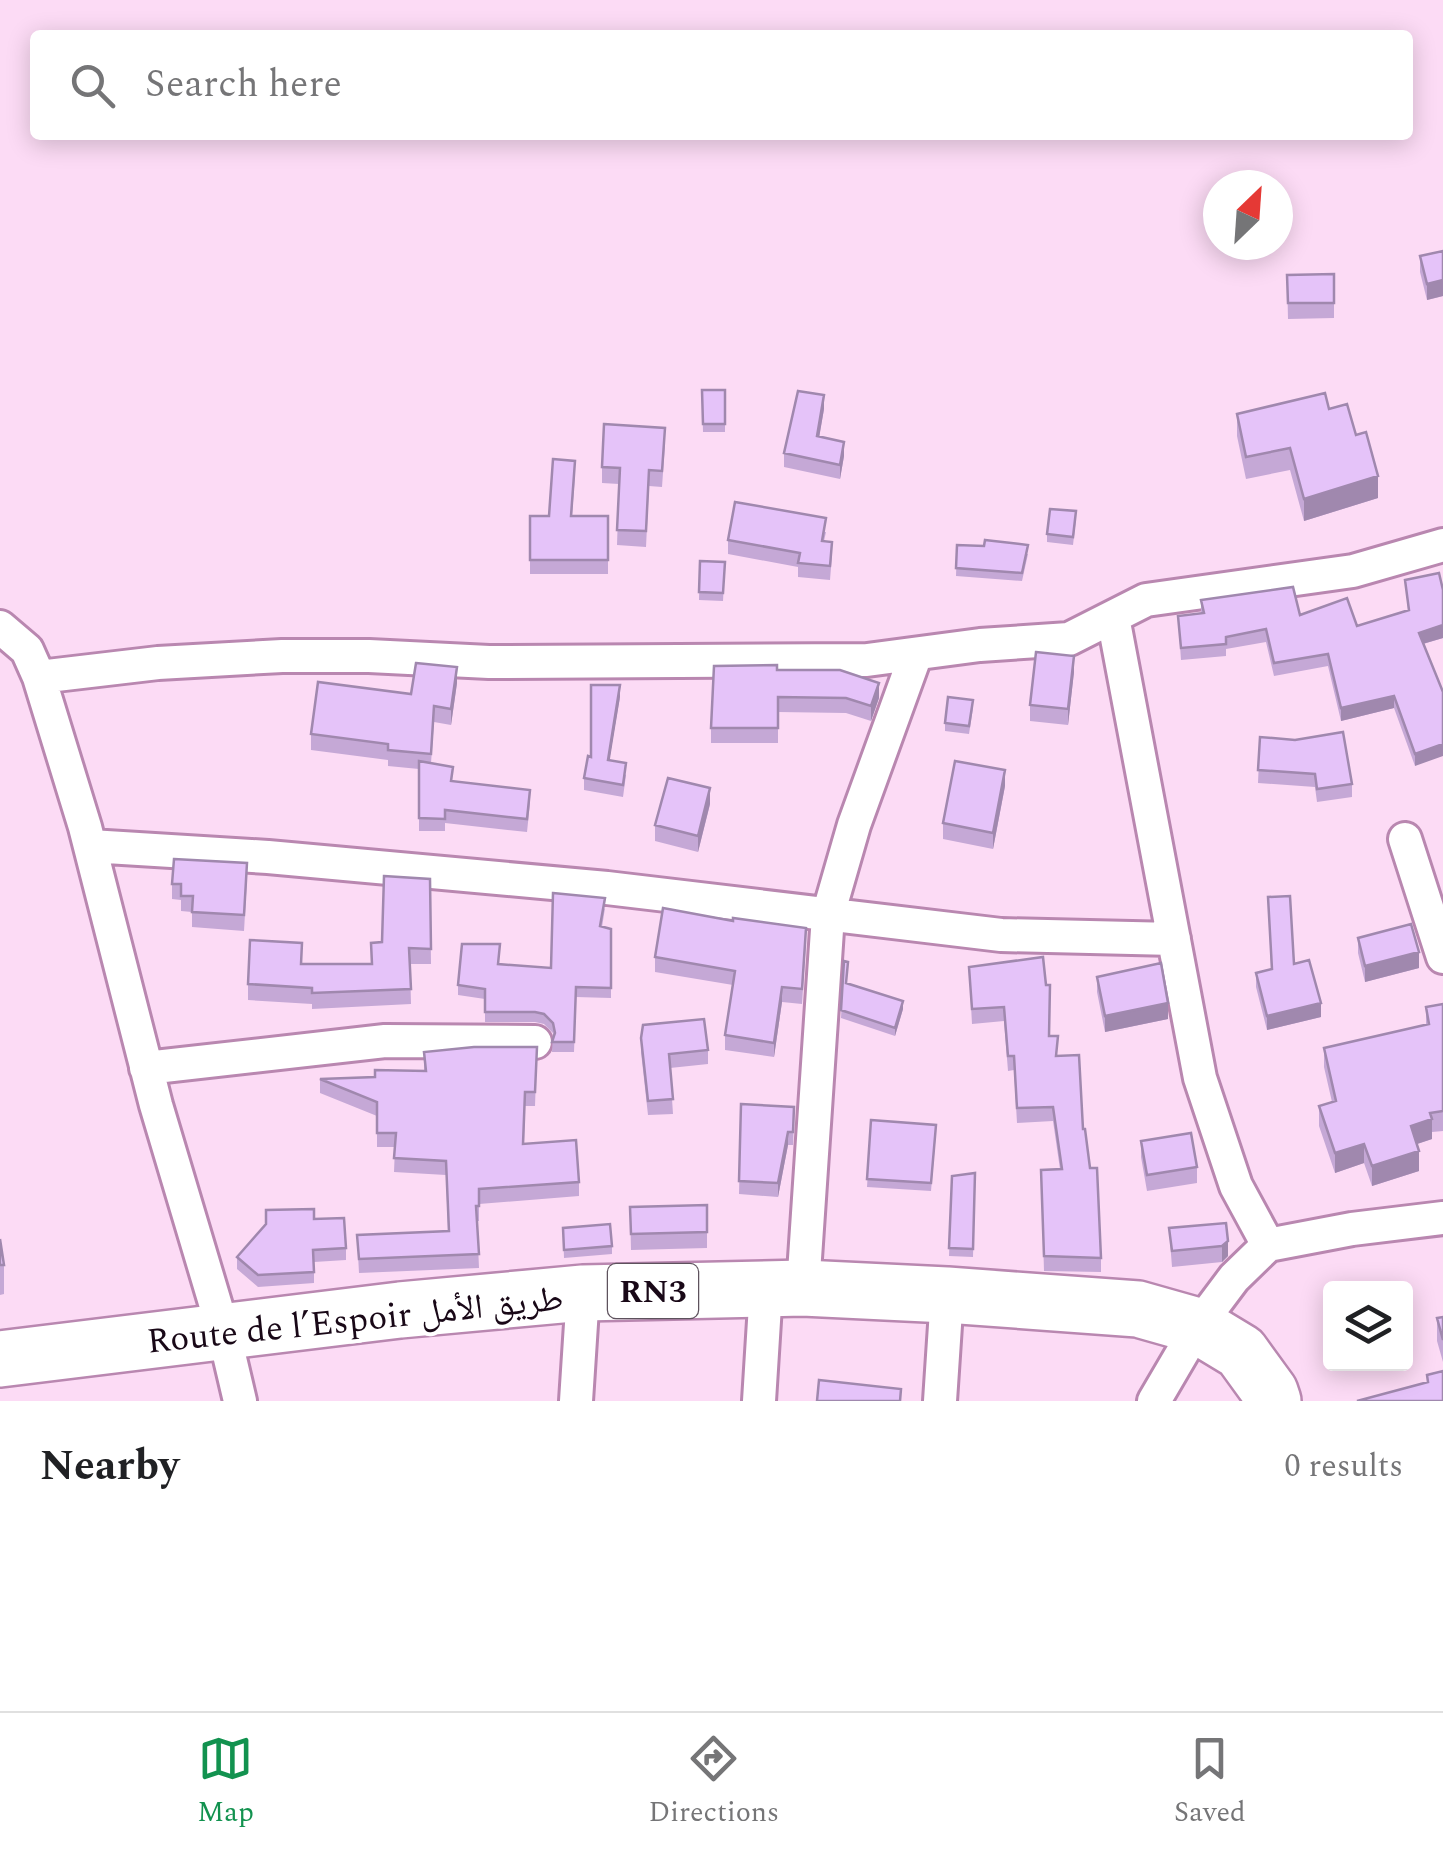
<!DOCTYPE html>
<html lang="en">
<head>
<meta charset="utf-8">
<style>
	body { margin:0; font-family:Spectral,"Noto Naskh Arabic",serif; background:#f6f6f6; color:#202124 }
	.controls { position:absolute; right:30px; bottom:30px; display:grid; overflow:hidden; border-radius:10px; box-shadow:0 5px 25px #0003 }
	.controls button { width:90px; height:90px; display:grid; place-items:center; padding:0; border:0; border-bottom:2px solid #e0e0e0; background:#fff; color:#202124; font:50px sans-serif }
	.compass { position:absolute; left:1203px; top:170px; width:90px; height:90px; border-radius:50%; background:#fff; box-shadow:0 5px 25px #0003; rotate:25deg }
	.list { margin:0; padding:0; list-style:none }
	h2 { display:flex; justify-content:space-between; align-items:center; height:130px; margin:0; padding:0 40px; font-size:42px }
	h2 small { font-size:32px; font-weight:400; color:#757577 }
	.icon { flex:none; width:55px; height:55px; fill:none; stroke:currentColor; stroke-width:2; stroke-linecap:round; stroke-linejoin:round }
	.map { position:relative; flex:none; width:1443px; height:1401px; overflow:hidden }
	.search { position:absolute; background:#fff; box-shadow:0 5px 25px #0003; left:30px; right:30px; top:30px; height:110px; display:flex; align-items:center; gap:25px; box-sizing:border-box; padding:0 35px; border-radius:10px; color:#757577; font-size:38px }
	.sheet { height:310px; background:#fff }
	nav { display:flex; justify-content:space-around; align-items:center; box-sizing:border-box; height:140px; border-top:2px solid #e0e0e0; background:#fff; font-size:28px; color:#757577 }
	nav a { display:grid; justify-items:center; gap:5px }
	nav .on { color:#12924f }
	.map>svg:first-child { display:block }
	.lines { fill:none; stroke-linecap:round; stroke-linejoin:round }
	.minor-casing { stroke:#b987b0; stroke-width:38 }
	.trunk-casing { stroke:#b987b0; stroke-width:60 }
	.minor { stroke:#fff; stroke-width:32 }
	.trunk { stroke:#fff; stroke-width:55 }
	.wall { fill:#c5a8d6 }
	.shaded-wall { fill:#a088ae }
	.building { fill:#e5c3f9; stroke:#a088ae; stroke-width:2.5 }
	.labels { text-anchor:middle; stroke-width:8; stroke-linejoin:round; paint-order:stroke }
	.shield { fill:#fff; stroke:#5e525d; stroke-width:2.5 }
	.shield-label { font-size:32px; font-weight:bold; fill:#190817 }
	.street-label { font-size:35px; fill:#190817; stroke:#fff }
</style>
</head>
<body>
<div class="map">
<svg width="1443" height="1401" viewBox="0 0 1443 1401">
	<rect width="100%" height="100%" fill="#fcdbf5"/>
	<g class="lines">
		<!-- minor casing -->
		<g class="minor-casing">
			<path id="minor" d="M1113,617L1200,1078L1236,1186L1268,1245
				M0,627L27,650L39,677L85,827L156,1105L224,1333L240,1401
				M39,677L158,663L282,656H369L489,662L867,660L980,645L1069,639L1146,600L1353,571L1443,545
				M1405,839L1443,957
				M90,846L268,857L607,888L1001,935L1174,939
				M146,1068L385,1041L535,1042
				M803,1288L828,915L854,825L916,654
				M576,1401L583,1293
				M759,1401L766,1289
				M940,1401L947,1295
				M1154,1401L1198,1326L1234,1278L1268,1245L1352,1229L1443,1218"/>
		</g>
		<!-- trunk casing -->
		<g class="trunk-casing">
			<path id="trunk" d="M0,1359L400,1310L583,1293L803,1288L947,1295L1138,1309L1198,1326L1241,1352L1270,1392L1273,1401"/>
		</g>
		<!-- minor -->
		<use href="#minor" class="minor"/>
		<!-- trunk -->
		<use href="#trunk" class="trunk"/>
	</g>
	<!-- wall -->
	<path class="wall" d="M1443,251V296L1427,300L1420,272V256Z
		M1334,274V318L1288,319L1287,275Z
		M702,390H725V432H703Z
		M824,409L819,437L844,456L840,479L784,467V453Z
		M1329,409L1356,435L1378,498L1304,521L1290,470L1246,479L1237,436V414Z
		M665,444L662,487L649,486L646,547L617,545L619,484L602,483V467Z
		M575,475L572,516H608V574H530V516H549Z
		M1076,519L1073,545L1047,542V534Z
		M826,532L824,541L832,555L830,580L798,577V567L728,554V540Z
		M957,545L1028,554L1022,581L956,576Z
		M700,561L725,562L723,601L699,600Z
		M1405,580L1443,590V638L1423,644L1415,766L1394,708L1341,721L1328,666L1274,676L1266,642L1226,649V656L1181,660L1178,616L1201,613V600L1357,626L1408,610Z
		M777,670L879,698L871,721L846,713L778,712V743H711V728Z
		M1074,672L1068,725L1030,721V705Z
		M457,683L451,725L434,722L431,763L453,781L530,803L527,832L445,823V831H419V769L388,766V760L311,750V734L411,694Z
		M620,697L609,760L626,775L623,797L584,790V778L591,757Z
		M973,708L969,734L945,731V723Z
		M1260,737L1352,784V797L1317,802L1315,787L1258,783Z
		M1005,786L993,849L943,839V823Z
		M710,804L698,852L655,841V825Z
		M247,879L244,931L192,927V912L181,911V900L172,899V884Z
		M430,879L431,964H410L411,1004L312,1009V1004L248,1000V984L302,964H371L382,942Z
		M1268,897L1294,964L1321,1017L1267,1030L1256,987V973L1271,969Z
		M605,908L602,927L611,929V998L576,997L574,1052H552L553,1033L544,1024L535,1022H485V999L458,995V985L499,964L551,968Z
		M1358,938L1419,968L1365,982L1358,953Z
		M806,943L802,1004L782,1002L774,1057L725,1050V1035L733,985L655,972V957Z
		M844,961L847,984L903,1009L895,1036L841,1018Z
		M969,967L1049,1036L1083,1129L1101,1258V1272L1044,1271L1041,1170L1060,1169L1053,1121L1017,1123L1014,1070L1008,1071L1004,1021L972,1024Z
		M1097,977L1168,1019L1105,1032L1097,992Z
		M1443,1004V1131L1432,1132V1139L1417,1144L1419,1171L1372,1186L1364,1163L1335,1173L1319,1126V1106L1332,1102L1324,1067V1048L1426,1025V1007Z
		M641,1038L708,1050V1064L670,1068L673,1114L648,1115L641,1052Z
		M537,1047L535,1106H525L524,1144L579,1182V1196L479,1204V1221H477L479,1268L359,1273L357,1235L448,1231L446,1175L394,1172L395,1147H377V1116L320,1093V1079L375,1077L424,1071V1052Z
		M741,1104L794,1120L793,1145H788L778,1197L739,1194Z
		M871,1120L936,1133L931,1191L867,1187Z
		M1141,1141L1197,1167V1183L1147,1191L1141,1157Z
		M975,1173L973,1257L949,1256L952,1176Z
		M707,1205V1248L631,1250L630,1207Z
		M314,1219L346,1248V1260L314,1262V1283L258,1287L237,1269V1257Z
		M1226,1223L1228,1256L1222,1262L1172,1267L1169,1228Z
		M563,1228L612,1246V1254L564,1258Z
		M0,1239L4,1265V1294L0,1295Z
		M1443,1317V1362L1437,1341V1318Z"/>
	<!-- shaded-wall -->
	<path class="shaded-wall" d="M1443,280V296L1427,300V284Z
		M824,395V409L817,450V436Z
		M844,442V456L840,479V465Z
		M1378,476V498L1304,521V499Z
		M1443,625V638L1419,645V633Z
		M1074,656V672L1068,725V709Z
		M457,667V683L451,725V709Z
		M879,683V698L871,721V706Z
		M620,685V697L608,771V760Z
		M1394,696V708L1341,721V708Z
		M1443,744V756L1415,766V754Z
		M1005,770V786L993,849V833Z
		M710,788V804L698,852V836Z
		M1419,952V968L1365,982V966Z
		M782,987V1002L774,1057V1043Z
		M903,1001V1009L895,1036V1028Z
		M1168,1003V1019L1105,1032V1016Z
		M1321,1003V1017L1267,1030V1016Z
		M1432,1119V1139L1411,1146V1126Z
		M788,1132V1145L778,1197V1183Z
		M1364,1144V1163L1335,1173V1153Z
		M1419,1151V1171L1372,1186V1166Z
		M1228,1241V1256L1222,1262V1246Z"/>
	<!-- building -->
	<path class="building" d="M1443,251V280L1427,284L1420,256Z
		M1334,274V303H1288L1287,275Z
		M702,390H725V424H703Z
		M798,391L824,395L817,436L844,442L840,465L784,453Z
		M1325,393L1329,409L1347,404L1356,435L1366,432L1378,476L1304,499L1290,448L1246,457L1237,414Z
		M604,424L665,428L662,471L649,470L646,531L617,530L620,468L602,467Z
		M553,459L575,461L571,516H608V560H530V516H549Z
		M735,502L826,518L822,541L832,542L830,566L798,563L800,553L728,540Z
		M1050,509L1076,511L1073,537L1047,534Z
		M985,540L1028,545L1022,573L956,568L957,545L984,546Z
		M700,561L725,562L723,593L699,592Z
		M1439,573L1443,590V625L1419,633L1443,692V744L1415,754L1394,696L1341,708L1328,654L1274,663L1266,629L1226,637V644L1181,648L1178,616L1204,613L1201,600L1293,587L1300,615L1347,598L1357,626L1409,610L1405,580Z
		M1036,652L1074,656L1068,709L1030,705Z
		M416,663L457,667L451,709L434,706L431,754L388,750V744L311,734L318,682L411,694Z
		M777,665V670H840L879,683L871,706L846,698L778,697V728H711L714,666Z
		M591,685H620L608,760L626,763L623,785L584,778L588,756L591,757Z
		M948,697L973,700L969,726L945,723Z
		M1343,732L1352,784L1317,789L1315,774L1258,770L1260,737L1295,740Z
		M419,761L453,767L451,781L530,790L527,819L445,810V819L419,818Z
		M955,761L1005,770L993,833L943,823Z
		M668,778L710,788L698,836L655,825Z
		M174,859L247,863L244,915L192,912L193,896H181V884H172Z
		M384,876L430,879L431,949L409,948L411,989L312,993V988L248,984L250,940L302,943L301,964H372L371,943L382,942Z
		M553,893L605,898L600,926L611,929V988L576,987L574,1042H552L555,1033L553,1023L544,1014L535,1012H485V989L458,985L462,944H500L498,964L551,968Z
		M1290,896L1294,964L1309,960L1321,1003L1267,1016L1256,973L1272,969L1268,897Z
		M663,908L733,921V918L806,928L802,989L782,987L774,1043L725,1035L735,971L655,957Z
		M1411,924L1419,952L1365,966L1358,938Z
		M1043,957L1046,985H1050L1049,1036H1058L1056,1056L1079,1055L1083,1129H1085L1090,1168H1097L1101,1258L1044,1256L1041,1170L1062,1169L1053,1107L1017,1108L1014,1056H1008L1004,1007L972,1009L969,967Z
		M844,961L848,962L846,983L903,1001L895,1028L841,1010Z
		M1161,963L1168,1003L1105,1016L1097,977Z
		M1443,1004V1111L1430,1113L1432,1119L1411,1126L1419,1151L1372,1166L1364,1144L1335,1153L1319,1106L1336,1101L1324,1048L1429,1024L1426,1007Z
		M704,1019L708,1050L669,1054L673,1099L648,1101L641,1038L643,1025Z
		M474,1047H537L535,1092H525L523,1144L576,1140L579,1182L479,1189V1206H476L479,1254L359,1259L357,1235L449,1231L446,1161L394,1158L396,1133H377V1102L320,1079L375,1077V1070L426,1071L424,1052Z
		M741,1104L794,1107L793,1132H788L778,1183L739,1181Z
		M871,1120L936,1125L931,1183L867,1179Z
		M1191,1133L1197,1167L1147,1175L1141,1141Z
		M975,1173L973,1249L949,1248L952,1176Z
		M707,1205V1232L631,1234L630,1207Z
		M314,1209V1219L344,1218L346,1248L313,1250L314,1272L258,1275L237,1257L266,1224V1210Z
		M1226,1223L1228,1241L1222,1246L1172,1251L1169,1228Z
		M610,1224L612,1246L564,1250L563,1228Z
		M0,1239L4,1265H0Z
		M1443,1317V1340L1437,1318Z
		M1443,1371V1401H1357L1428,1382L1427,1375Z
		M819,1380L901,1389L900,1401H817Z"/>
	<g class="labels">
		<!-- shield labels -->
		<rect class="shield" x="608" y="1264" width="90" height="54" rx="8"/>
		<g class="shield-label">
			<text x="653" y="1302">RN3</text>
		</g>
		<!-- street labels -->
		<g class="street-label">
			<text transform="translate(355 1319) rotate(-6)" y="12">Route de l’Espoir طريق الأمل</text>
		</g>
	</g>
</svg>
<div class="controls">
<button><svg class="icon" aria-label="layers" viewBox="0 0 24 24"><path d="M12 4l9 5-9 5-9-5zM3 14l9 5 9-5"/></svg></button>
</div>
<svg class="compass" viewBox="-18 -18 36 36"><path d="M0-13l5 13h-10z" fill="#e53935"/><path d="M0 13l5-13h-10z" fill="#757577"/></svg>
<div class="search"><svg class="icon" aria-label="search" viewBox="0 0 24 24"><circle cx="10" cy="10" r="6"/><path d="M15 15l6 6"/></svg>Search here</div>
</div>
<section class="sheet">
<h2>Nearby<small>0 results</small></h2>
<ul class="list">
</ul>
</section>
<nav>
<a class="on"><svg class="icon" aria-label="map" viewBox="0 0 24 24"><path d="M3 6l6-2 6 2 6-2v14l-6 2-6-2-6 2zM9 4v14M15 6v14"/></svg>Map</a>
<a><svg class="icon" aria-label="directions" viewBox="0 0 24 24"><path d="M12 3l9 9-9 9-9-9zM9 14v-3h6M13 9l2 2-2 2"/></svg>Directions</a>
<a><svg class="icon" aria-label="saved" viewBox="0 0 24 24"><path d="M7 4h10v16l-5-4-5 4z"/></svg>Saved</a>
</nav>
</body>
</html>
